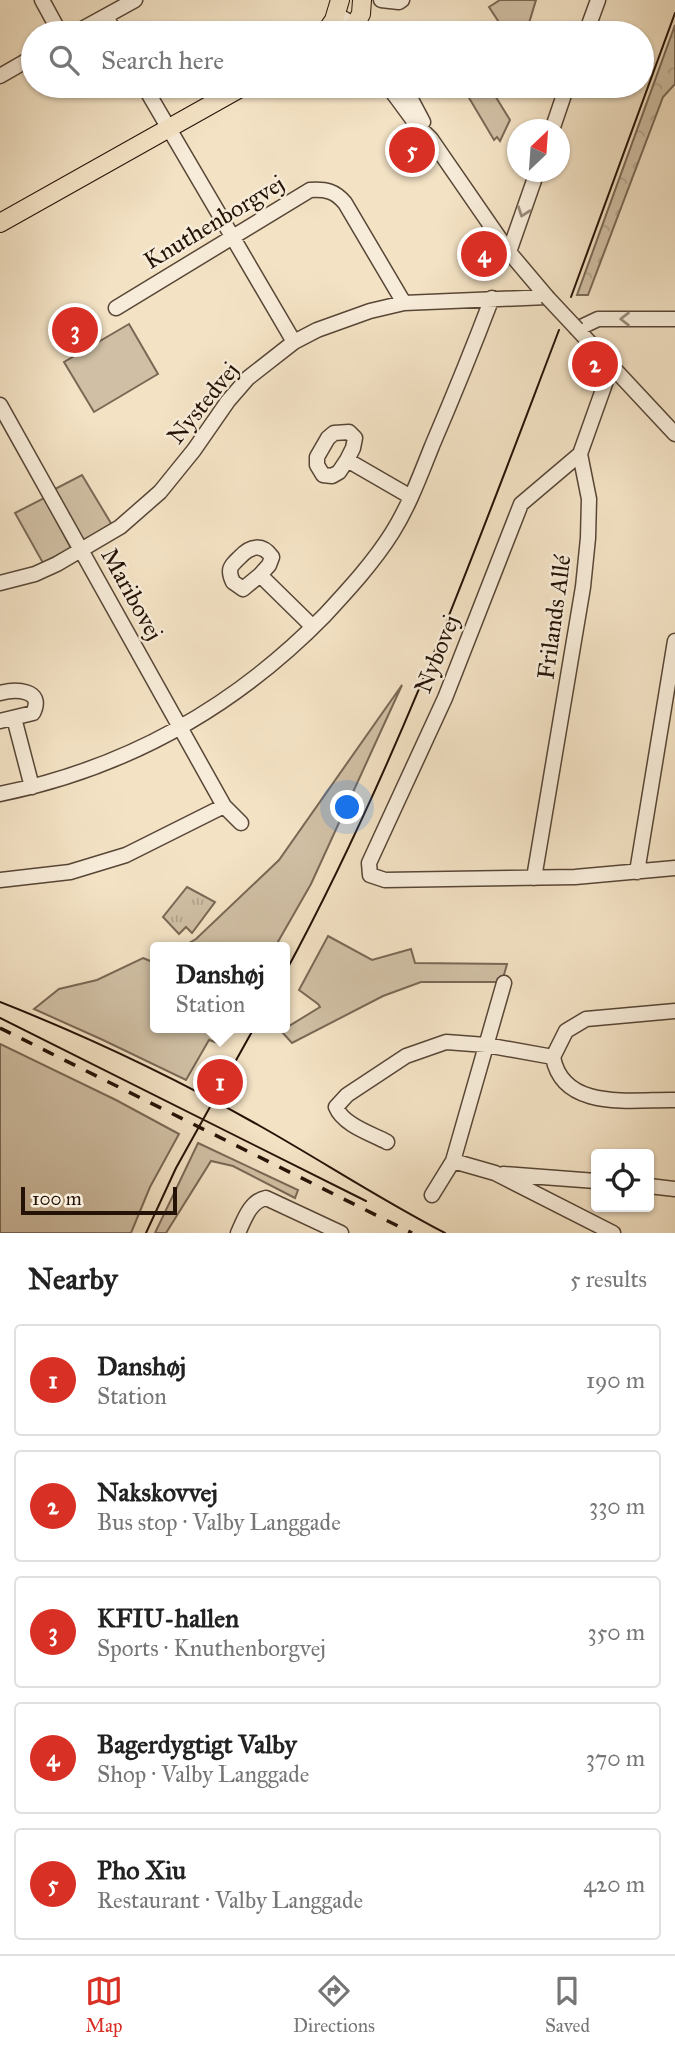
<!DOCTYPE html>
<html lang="en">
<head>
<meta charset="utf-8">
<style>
	body { margin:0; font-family:"IM FELL Great Primer",serif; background:#f6f6f6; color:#222 }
	.controls { position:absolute; right:21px; bottom:21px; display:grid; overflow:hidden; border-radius:7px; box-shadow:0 2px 5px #0004 }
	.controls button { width:63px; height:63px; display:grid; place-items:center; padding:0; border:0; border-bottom:2px solid #e0e0e0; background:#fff; color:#222; font:35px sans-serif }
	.compass { position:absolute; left:507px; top:119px; width:63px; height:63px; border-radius:50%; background:#fff; box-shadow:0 2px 5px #0004; rotate:25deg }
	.scale { position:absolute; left:21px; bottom:18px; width:156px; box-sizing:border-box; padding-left:7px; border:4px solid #251206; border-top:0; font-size:19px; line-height:24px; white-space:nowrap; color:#251206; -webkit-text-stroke:5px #f7ecd9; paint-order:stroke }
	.you { position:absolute; left:348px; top:808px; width:24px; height:24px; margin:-18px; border:5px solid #fff; border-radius:50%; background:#1a73e8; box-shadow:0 0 0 10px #1a73e833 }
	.badge { display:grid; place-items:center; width:46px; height:46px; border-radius:50%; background:#d93025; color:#fff; font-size:23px; font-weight:700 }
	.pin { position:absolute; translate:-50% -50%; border:4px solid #fff; box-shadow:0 2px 7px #0006 }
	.popup { position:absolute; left:150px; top:942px; width:140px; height:91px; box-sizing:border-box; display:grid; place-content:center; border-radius:7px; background:#fff; filter:drop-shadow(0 2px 5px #0005); font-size:23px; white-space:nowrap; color:#767676 }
	.popup b { font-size:26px; color:#222 }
	.popup::after { content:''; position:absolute; left:50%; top:100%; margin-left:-14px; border:14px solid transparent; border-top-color:#fff }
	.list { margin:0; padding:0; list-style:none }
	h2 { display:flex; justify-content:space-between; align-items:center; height:91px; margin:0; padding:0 28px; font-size:30px }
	h2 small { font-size:23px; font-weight:400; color:#767676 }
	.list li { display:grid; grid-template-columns:46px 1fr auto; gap:21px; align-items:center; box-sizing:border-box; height:112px; margin:0 14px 14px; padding:0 14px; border:2px solid #e0e0e0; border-radius:7px }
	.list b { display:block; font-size:26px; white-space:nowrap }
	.list p { margin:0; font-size:23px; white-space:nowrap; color:#767676 }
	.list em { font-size:23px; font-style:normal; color:#767676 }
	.icon { flex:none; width:38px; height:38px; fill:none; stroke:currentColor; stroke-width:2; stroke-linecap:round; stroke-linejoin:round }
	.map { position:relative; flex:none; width:675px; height:1233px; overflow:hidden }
	.search { position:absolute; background:#fff; box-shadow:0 2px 5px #0004; left:21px; right:21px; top:21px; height:77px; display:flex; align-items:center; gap:18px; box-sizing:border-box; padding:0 24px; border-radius:38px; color:#767676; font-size:26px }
	.sheet { height:721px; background:#fff }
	nav { display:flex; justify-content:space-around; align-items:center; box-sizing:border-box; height:98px; border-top:2px solid #e0e0e0; background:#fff; font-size:19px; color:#767676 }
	nav a { display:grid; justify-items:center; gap:4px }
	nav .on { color:#d93025 }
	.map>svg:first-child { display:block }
	.green { fill:#d0bfa4; stroke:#7a6855; stroke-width:2 }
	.forest { fill:url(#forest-crowns); stroke:#7a6855; stroke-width:2 }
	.park { fill:url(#park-tufts); stroke:#7a6855; stroke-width:2 }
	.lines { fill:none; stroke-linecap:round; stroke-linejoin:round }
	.minor-casing { stroke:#584636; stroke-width:17 }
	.major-casing { stroke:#251206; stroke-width:20 }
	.minor { stroke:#f7ecd9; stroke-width:14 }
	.major { stroke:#f3e2c4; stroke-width:18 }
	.tram { stroke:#251206; stroke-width:2 }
	.rail { stroke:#251206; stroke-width:3.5; stroke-dasharray:12 12; stroke-linecap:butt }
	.minor-bridge-casing { stroke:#584636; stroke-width:17; stroke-linecap:butt }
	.minor-bridge { stroke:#f7ecd9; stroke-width:14 }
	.oneway { stroke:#988a7a }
	.labels { text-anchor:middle; stroke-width:5; stroke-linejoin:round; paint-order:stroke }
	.street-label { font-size:24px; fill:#251206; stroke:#f7ecd9 }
</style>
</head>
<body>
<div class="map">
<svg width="675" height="1233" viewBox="0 0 675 1233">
	<defs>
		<pattern id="forest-crowns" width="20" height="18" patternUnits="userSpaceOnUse" patternTransform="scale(1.75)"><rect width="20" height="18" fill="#d0bfa4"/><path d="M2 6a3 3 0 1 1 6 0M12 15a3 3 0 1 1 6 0" fill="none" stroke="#b2a38c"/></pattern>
		<pattern id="park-tufts" width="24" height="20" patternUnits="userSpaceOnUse" patternTransform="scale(1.75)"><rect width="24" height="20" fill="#d0bfa4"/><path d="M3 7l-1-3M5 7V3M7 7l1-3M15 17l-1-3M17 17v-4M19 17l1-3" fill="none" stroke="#b2a38c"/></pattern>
	</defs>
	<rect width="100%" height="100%" fill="#f3e2c4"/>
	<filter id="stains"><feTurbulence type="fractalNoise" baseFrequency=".00286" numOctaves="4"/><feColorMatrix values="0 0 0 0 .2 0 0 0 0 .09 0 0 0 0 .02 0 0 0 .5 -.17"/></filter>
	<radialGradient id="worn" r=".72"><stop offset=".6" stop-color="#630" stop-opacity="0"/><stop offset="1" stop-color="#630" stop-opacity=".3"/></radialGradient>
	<!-- green -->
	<path class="green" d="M500,0H536L526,33H506L489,7Z
		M462,86H489L510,120L500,141L497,137L494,140Z
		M129,324L158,374L94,412L64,362Z
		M82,475L112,525L86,540L83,539L55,489Z
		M44,498L71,548L43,563L15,513Z
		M402,685L311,884L275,947H182L196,939L279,860Z
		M328,936L372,960L411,949L415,963L507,964L502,982H421L383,996L292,1043L281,1031L320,1007L318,1004L299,990Z
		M143,958L155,963V1028H227L218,1043L209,1040L186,1080L103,1040L34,1009L59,989L97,980Z
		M0,1044L116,1100L179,1134L150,1187L131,1233H0Z
		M198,1143L298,1190L295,1198L233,1166L211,1161L166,1233H155Z"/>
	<!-- forest -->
	<path class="forest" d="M675,25V84L663,97L588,295H577Z"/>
	<!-- park -->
	<path class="park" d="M187,887L215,902L192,933L186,927L179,934L163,917Z"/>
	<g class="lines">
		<!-- minor casing -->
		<g class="minor-casing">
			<path id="minor" d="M42,0L60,33
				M381,0L399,2L402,0
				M336,14L368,33
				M106,16L115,33
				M75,33L135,0
				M586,33L598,0
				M0,76L33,57
				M144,86L294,342
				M388,86L416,124L431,139L509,252L547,297
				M404,86L423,122
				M552,130L567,86
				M509,252L537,172
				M116,308L310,190C326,189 335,191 345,203L404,303
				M675,319H598L577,329L675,434
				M0,405L224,806L241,823
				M580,454L521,504L445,698L369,863L370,875L385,880L575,877L675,868
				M347,460L353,448L355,438L349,432L334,433L328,438L317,457V465L323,475L332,476L339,472L347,460L411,497
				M260,575L269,565L272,557C262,543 250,546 240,557C236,561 230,566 230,571C230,574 232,580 233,582L243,589L260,575L313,627
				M0,583L35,574L57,564L120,527L160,492L194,450L228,401L248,378L294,342L317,330L370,311L404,303L547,297
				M0,693C15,689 45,689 33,713L0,721
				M14,718L32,787
				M0,794C127,768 235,707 325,615C349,589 373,563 392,533C409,506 420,476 432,446C453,397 473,348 492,298
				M637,872L675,641
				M534,878L583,587L588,538L589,499L580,454L611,367
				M0,880L70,872L126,855L224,806
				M553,1057C563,1112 633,1099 675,1100
				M387,1142C372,1134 343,1125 336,1107L347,1095L406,1056L446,1042L486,1045L553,1057L566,1031L586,1019L675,1011
				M453,1161L495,1173L613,1233
				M503,1174L596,1181
				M649,1186L675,1189
				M432,1195L453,1161L504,983
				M238,1233C244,1220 250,1201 266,1198L341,1233"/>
		</g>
		<!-- major casing -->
		<g class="major-casing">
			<path id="major" d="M325,33L334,20L340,0
				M350,33L361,14L362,0
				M0,223L244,86"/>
		</g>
		<!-- minor -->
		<use href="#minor" class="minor"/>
		<!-- major -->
		<use href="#major" class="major"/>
		<!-- tram -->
		<path class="tram" d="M571,297L675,13
			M285,973C396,768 476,548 559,330
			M0,1002C89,1037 177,1079 260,1126C322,1161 381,1200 445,1233
			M0,1018L366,1201
			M146,1233L176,1168L254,1028"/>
		<!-- rail -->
		<path class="rail" d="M0,1028L412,1233"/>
		<!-- minor-bridge casing -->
		<g class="minor-bridge-casing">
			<path id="minor-bridge" d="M547,297L577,329"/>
		</g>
		<!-- minor-bridge -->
		<use href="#minor-bridge" class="minor-bridge"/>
	</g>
	<!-- one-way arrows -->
	<defs><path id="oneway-chevron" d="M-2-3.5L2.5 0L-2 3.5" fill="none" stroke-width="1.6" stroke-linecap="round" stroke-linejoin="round" transform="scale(1.75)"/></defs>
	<g class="oneway">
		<use href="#oneway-chevron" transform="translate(523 212) rotate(110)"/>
		<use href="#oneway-chevron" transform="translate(625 319) rotate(180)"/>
	</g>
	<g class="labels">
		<!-- street labels -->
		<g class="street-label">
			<text transform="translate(214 222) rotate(-31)" y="8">Knuthenborgvej</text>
			<text transform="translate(203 403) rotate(-51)" y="8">Nystedvej</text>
			<text transform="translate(132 594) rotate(61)" y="8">Maribovej</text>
			<text transform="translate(554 617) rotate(-82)" y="8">Frilands Allé</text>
			<text transform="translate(437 654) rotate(-68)" y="8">Nybovej</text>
		</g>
	</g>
	<rect width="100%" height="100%" filter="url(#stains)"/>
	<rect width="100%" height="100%" fill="url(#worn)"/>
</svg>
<div class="controls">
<button><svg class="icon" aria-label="locate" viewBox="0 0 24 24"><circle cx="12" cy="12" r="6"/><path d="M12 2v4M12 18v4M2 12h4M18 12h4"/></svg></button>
</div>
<svg class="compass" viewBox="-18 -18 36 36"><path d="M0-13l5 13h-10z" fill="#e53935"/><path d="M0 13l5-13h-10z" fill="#767676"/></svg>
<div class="scale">100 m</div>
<div class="you"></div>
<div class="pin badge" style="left:220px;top:1082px">1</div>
<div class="popup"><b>Danshøj</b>Station</div>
<div class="pin badge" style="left:595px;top:364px">2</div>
<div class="pin badge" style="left:75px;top:330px">3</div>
<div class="pin badge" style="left:484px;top:254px">4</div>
<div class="pin badge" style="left:412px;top:150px">5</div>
<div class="search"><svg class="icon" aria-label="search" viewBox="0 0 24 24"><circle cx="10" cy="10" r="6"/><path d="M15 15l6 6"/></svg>Search here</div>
</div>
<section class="sheet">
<h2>Nearby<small>5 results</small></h2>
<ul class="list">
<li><span class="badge">1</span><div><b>Danshøj</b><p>Station</p></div><em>190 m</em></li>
<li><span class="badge">2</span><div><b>Nakskovvej</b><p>Bus stop · Valby Langgade</p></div><em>330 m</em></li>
<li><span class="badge">3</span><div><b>KFIU-hallen</b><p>Sports · Knuthenborgvej</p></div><em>350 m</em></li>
<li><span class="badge">4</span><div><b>Bagerdygtigt Valby</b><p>Shop · Valby Langgade</p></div><em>370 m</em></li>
<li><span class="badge">5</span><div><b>Pho Xiu</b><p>Restaurant · Valby Langgade</p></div><em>420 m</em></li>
</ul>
</section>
<nav>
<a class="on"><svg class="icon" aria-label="map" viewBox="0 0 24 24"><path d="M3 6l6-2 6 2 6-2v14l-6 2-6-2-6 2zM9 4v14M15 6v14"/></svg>Map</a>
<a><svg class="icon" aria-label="directions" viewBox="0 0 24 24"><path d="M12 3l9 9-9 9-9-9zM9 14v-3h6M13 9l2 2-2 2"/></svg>Directions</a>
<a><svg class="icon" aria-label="saved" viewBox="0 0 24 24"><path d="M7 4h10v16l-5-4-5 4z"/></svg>Saved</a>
</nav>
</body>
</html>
